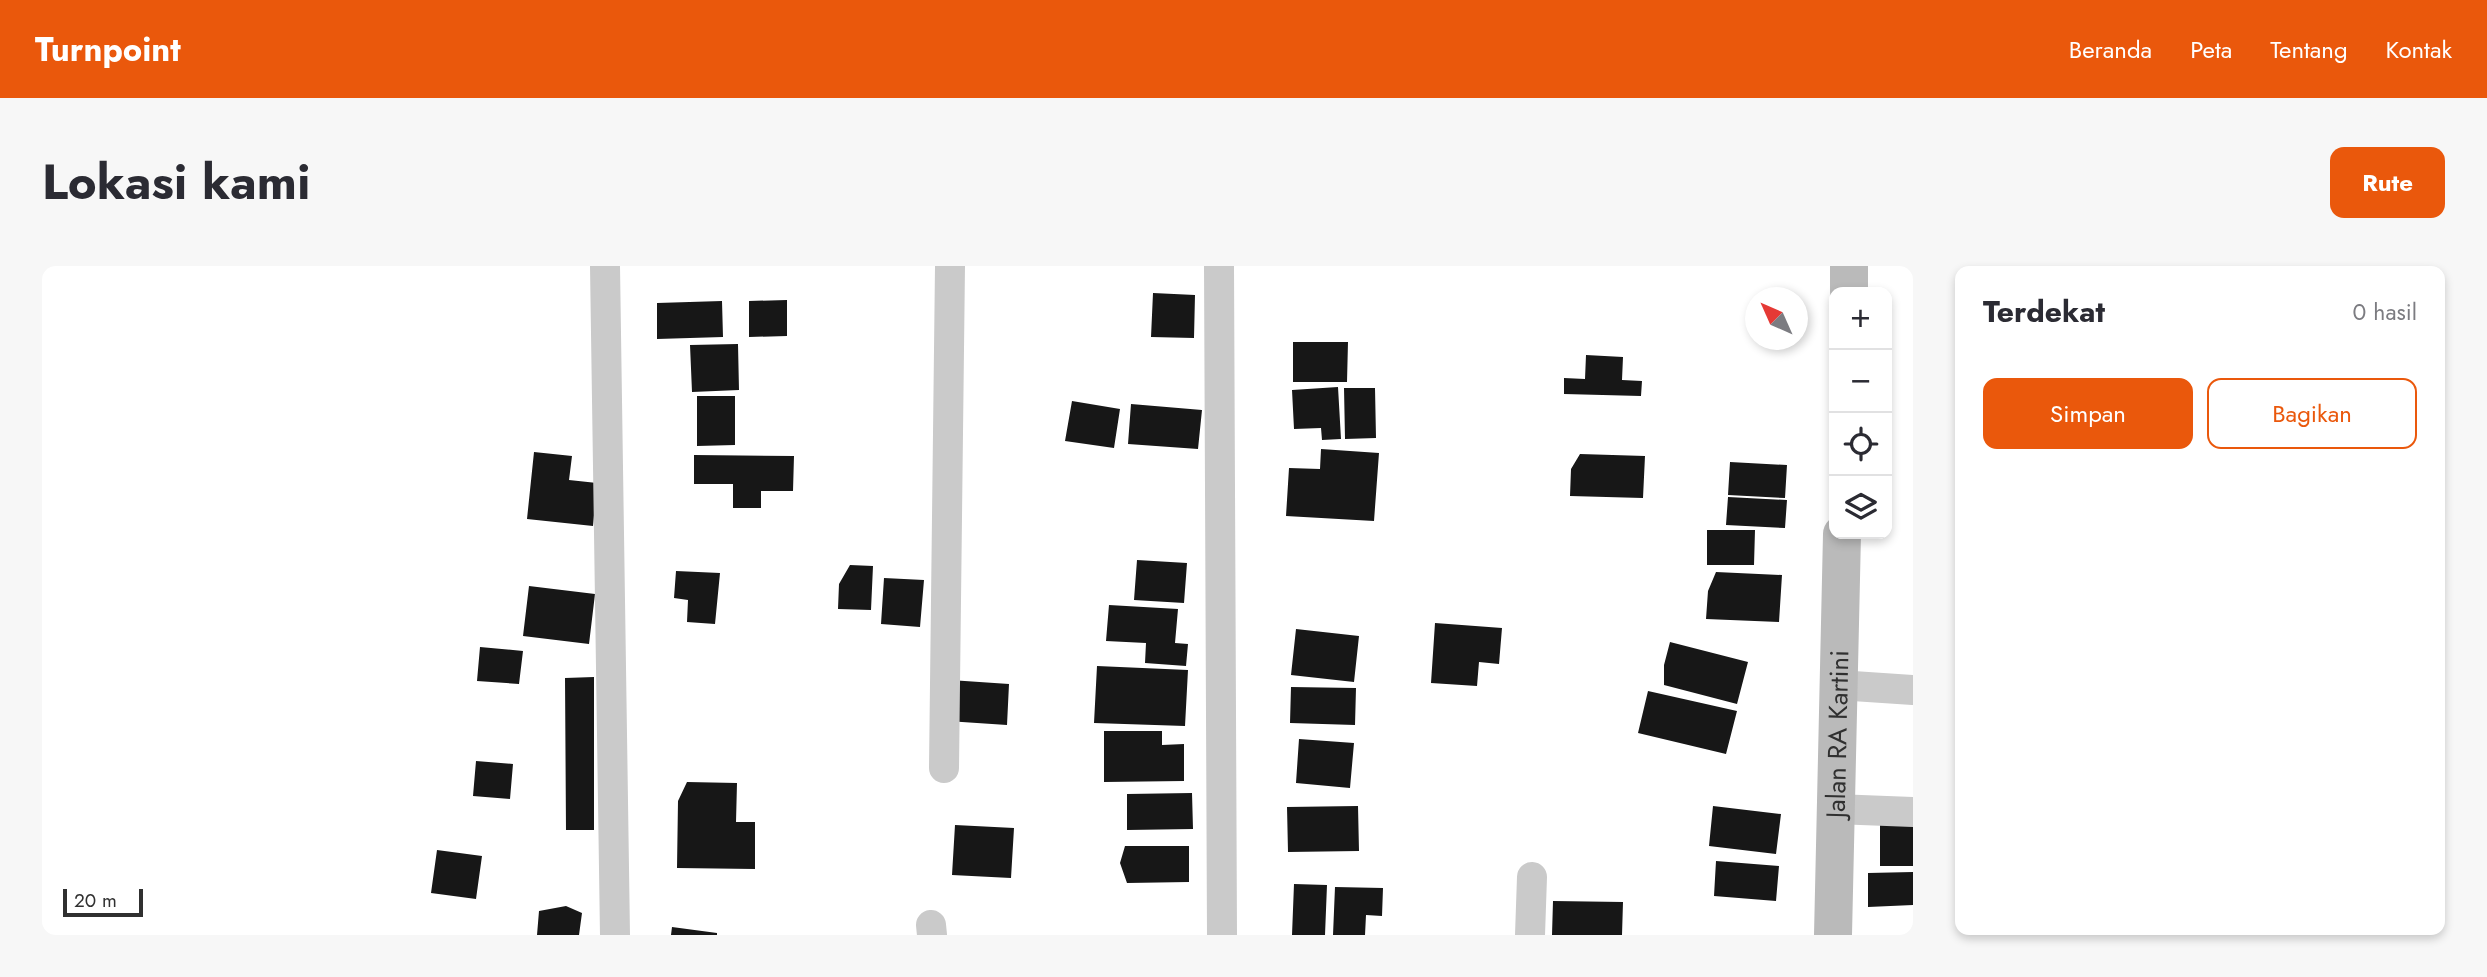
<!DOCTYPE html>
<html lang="id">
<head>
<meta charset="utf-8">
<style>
	body { margin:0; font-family:Jost,sans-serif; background:#f7f7f7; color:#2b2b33 }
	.controls { position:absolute; right:21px; top:21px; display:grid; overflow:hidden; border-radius:14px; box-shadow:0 4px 10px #0003 }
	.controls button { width:63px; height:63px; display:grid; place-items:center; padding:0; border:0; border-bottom:2px solid #e1e1e2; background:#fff; color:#2b2b33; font:35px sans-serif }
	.compass { position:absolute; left:1703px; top:21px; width:63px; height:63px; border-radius:50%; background:#fff; box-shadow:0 4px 10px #0003; rotate:315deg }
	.scale { position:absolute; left:21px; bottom:18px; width:80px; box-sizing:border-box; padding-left:7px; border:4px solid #303030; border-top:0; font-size:19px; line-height:24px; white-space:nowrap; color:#303030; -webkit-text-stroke:5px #fff; paint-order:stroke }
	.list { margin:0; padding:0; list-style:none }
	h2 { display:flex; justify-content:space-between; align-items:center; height:91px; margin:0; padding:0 28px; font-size:30px }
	h2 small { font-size:23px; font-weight:400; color:#7c7c81 }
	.actions { display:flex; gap:14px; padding:21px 28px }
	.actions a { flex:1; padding:16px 0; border:2px solid #ea580c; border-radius:14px; text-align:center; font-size:24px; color:#ea580c }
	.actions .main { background:#ea580c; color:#fff }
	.icon { flex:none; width:38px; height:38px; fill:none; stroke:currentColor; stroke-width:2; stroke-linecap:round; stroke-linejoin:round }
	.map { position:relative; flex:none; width:1871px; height:669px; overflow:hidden; border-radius:14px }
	header { display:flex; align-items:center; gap:42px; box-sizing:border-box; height:98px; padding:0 35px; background:#ea580c; color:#fff }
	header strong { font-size:33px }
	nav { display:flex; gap:38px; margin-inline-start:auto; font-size:24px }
	.intro { display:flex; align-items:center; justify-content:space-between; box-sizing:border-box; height:168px; padding:0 42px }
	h1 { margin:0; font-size:49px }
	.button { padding:18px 32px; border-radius:14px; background:#ea580c; color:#fff; font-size:24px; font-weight:700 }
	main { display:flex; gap:42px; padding:0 42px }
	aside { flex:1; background:#fff; border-radius:14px; box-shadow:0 4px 10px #0003 }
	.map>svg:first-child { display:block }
	.building { fill:#171717 }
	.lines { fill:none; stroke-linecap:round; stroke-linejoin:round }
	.street { stroke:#cacaca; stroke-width:30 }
	.secondary { stroke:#bababa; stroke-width:38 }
	.labels { text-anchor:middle; stroke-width:7; stroke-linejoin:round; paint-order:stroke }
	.street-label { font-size:26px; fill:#303030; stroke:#fff }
</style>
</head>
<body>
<header>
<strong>Turnpoint</strong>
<nav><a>Beranda</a><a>Peta</a><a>Tentang</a><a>Kontak</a></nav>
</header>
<div class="intro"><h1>Lokasi kami</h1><a class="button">Rute</a></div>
<main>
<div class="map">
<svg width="1871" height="669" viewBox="0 0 1871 669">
	<rect width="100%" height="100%" fill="#fff"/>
	<!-- building -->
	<path class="building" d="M1111,27L1153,29L1152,72L1109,71Z
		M745,34V70L707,71V35Z
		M680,35L681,71L615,73V37Z
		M1251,76H1306L1305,116H1251Z
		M696,78L697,124L650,126L648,79Z
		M1544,89L1581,91L1580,114L1600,115L1599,130L1522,128V112L1543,113Z
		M1296,121L1299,173L1280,174L1279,162L1252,163L1250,124Z
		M1302,122H1333L1334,172L1303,173Z
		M655,130H693V179L655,180Z
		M1030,135L1078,143L1072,182L1023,175Z
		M1089,138L1160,144L1156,183L1086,178Z
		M1279,183L1337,187L1332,255L1244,250L1247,202L1278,203Z
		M492,186L530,190L527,214L555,217L551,260L485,253Z
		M1538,188L1603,190L1601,232L1528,230L1529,203Z
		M652,189L752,190L751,225H719V242H691V218H652Z
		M1688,196L1745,199L1743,232L1686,229Z
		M1686,231L1745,234L1743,262L1684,259Z
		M1665,264H1713L1712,299H1665Z
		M1095,294L1145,297L1142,337L1092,334Z
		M808,299L831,300L829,344L796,343L797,318Z
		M634,305L678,307L673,358L645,356L646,334L632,332Z
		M1674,306L1740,309L1737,356L1664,353L1666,325Z
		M842,312L882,314L878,361L839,358Z
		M487,320L553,328L547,378L481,370Z
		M1067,339L1136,343L1133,377L1146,378L1144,400L1103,397L1104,377L1064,375Z
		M1393,357L1460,362L1457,398L1437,396L1435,420L1389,417Z
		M1254,363L1317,370L1312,416L1249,409Z
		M1628,376L1706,396L1695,438L1622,419V399Z
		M438,381L481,385L477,418L435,415Z
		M1055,400L1146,404L1143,460L1052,457Z
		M552,411V564H524L523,412Z
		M908,414L967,418L965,459L905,455Z
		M1249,421L1314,422L1313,459L1248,457Z
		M1606,425L1695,445L1684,488L1596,467Z
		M1062,465H1120V479L1142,478V515L1062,516Z
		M1257,473L1312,477L1308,522L1254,517Z
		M434,495L471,498L468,533L431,530Z
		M645,516L695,517L694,556H713V603L635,602L636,535Z
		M1150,527L1151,563L1085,564V528Z
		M1316,540L1317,585L1246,586L1245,541Z
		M1671,540L1739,548L1734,588L1667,580Z
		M1838,554H1871V600H1838Z
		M913,559L972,562L969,612L910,609Z
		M1083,580H1147V616L1085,617L1078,597Z
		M395,584L440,590L434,633L389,627Z
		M1674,595L1737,600L1734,635L1672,630Z
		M1871,606V639L1826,641V607Z
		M1252,618L1285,619L1283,669H1250Z
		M1293,621L1341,622L1340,650L1324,649L1323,669H1291Z
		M1511,635L1581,636L1580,669H1510Z
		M524,640L540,647L537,669H495L497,645Z
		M630,661L675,667V669H629Z"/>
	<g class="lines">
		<!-- street -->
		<path class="street" d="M563,0L573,669
			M1177,0L1180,669
			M1796,419L1871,424
			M902,502L908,0
			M1793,543L1871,546
			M889,659L890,669
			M1488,669L1490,611"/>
		<!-- secondary -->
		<g class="secondary">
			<path d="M1807,26V0"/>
			<path id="s1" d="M1791,669L1800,268"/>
		</g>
	</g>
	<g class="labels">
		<!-- street labels -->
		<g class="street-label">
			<text dy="9" stroke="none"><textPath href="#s1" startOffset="201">Jalan RA Kartini</textPath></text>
		</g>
	</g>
</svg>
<div class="controls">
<button>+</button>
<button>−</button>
<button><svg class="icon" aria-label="locate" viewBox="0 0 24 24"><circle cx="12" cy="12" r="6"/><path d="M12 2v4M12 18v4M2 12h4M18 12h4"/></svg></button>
<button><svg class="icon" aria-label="layers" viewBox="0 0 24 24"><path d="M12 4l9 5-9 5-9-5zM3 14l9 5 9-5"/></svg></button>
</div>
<svg class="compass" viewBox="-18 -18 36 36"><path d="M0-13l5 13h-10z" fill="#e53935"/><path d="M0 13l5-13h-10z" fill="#7c7c81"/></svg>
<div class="scale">20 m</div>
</div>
<aside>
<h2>Terdekat<small>0 hasil</small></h2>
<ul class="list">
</ul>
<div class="actions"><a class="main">Simpan</a><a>Bagikan</a></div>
</aside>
</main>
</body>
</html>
